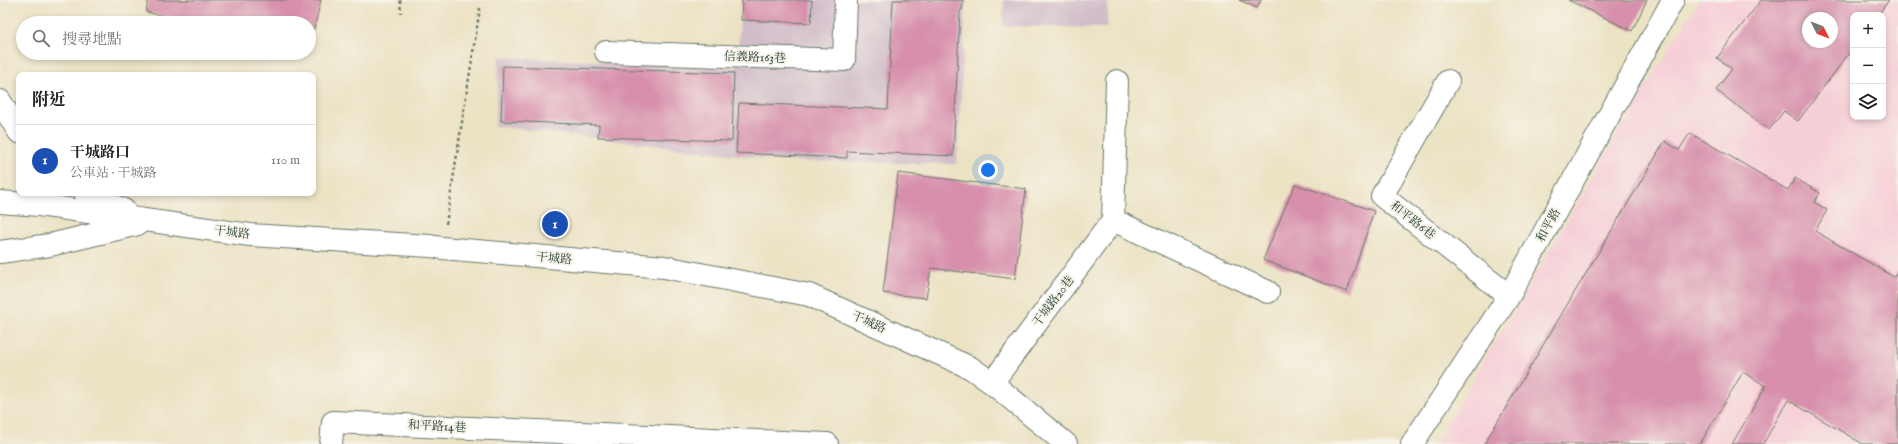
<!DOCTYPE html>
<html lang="zh-TW">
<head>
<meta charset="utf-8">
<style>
	body { margin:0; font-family:"IM FELL English","Noto Serif TC",serif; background:#f6f6f6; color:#222 }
	.controls { position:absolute; right:12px; top:12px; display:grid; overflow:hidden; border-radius:8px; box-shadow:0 2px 6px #0003 }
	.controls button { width:36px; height:36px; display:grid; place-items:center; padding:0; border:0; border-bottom:1px solid #e0e0e0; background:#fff; color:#222; font:20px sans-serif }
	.compass { position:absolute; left:1802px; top:12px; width:36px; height:36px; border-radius:50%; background:#fff; box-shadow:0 2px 6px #0003; rotate:132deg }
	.you { position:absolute; left:988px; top:170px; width:14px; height:14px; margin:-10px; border:3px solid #fff; border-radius:50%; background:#1a73e8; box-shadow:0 0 0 6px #1a73e833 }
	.badge { display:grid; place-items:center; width:26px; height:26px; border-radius:50%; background:#b5179e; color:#fff; font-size:13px; font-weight:700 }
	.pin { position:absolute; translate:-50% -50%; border:2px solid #fff; box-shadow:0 1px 4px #0006 }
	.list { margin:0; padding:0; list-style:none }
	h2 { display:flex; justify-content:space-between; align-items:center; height:52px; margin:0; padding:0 16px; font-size:17px }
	h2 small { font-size:13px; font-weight:400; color:#767676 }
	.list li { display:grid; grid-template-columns:26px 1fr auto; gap:12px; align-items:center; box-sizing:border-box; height:72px; padding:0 16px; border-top:1px solid #e0e0e0 }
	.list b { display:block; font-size:15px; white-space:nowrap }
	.list p { margin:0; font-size:13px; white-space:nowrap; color:#767676 }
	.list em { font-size:13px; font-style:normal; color:#767676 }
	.icon { flex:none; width:22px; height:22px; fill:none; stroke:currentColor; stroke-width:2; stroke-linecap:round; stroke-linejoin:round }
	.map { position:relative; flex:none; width:1898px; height:444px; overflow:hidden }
	.search { position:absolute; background:#fff; box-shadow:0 2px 6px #0003; left:16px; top:16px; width:300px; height:44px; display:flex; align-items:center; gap:10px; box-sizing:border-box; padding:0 14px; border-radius:22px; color:#767676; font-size:15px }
	.panel { position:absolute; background:#fff; box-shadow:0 2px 6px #0003; left:16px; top:72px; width:300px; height:124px; border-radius:8px }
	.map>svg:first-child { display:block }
	.built { fill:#f6cfd7; fill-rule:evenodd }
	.industrial { fill:#d1bdc9 }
	.building { fill:#d78fac; fill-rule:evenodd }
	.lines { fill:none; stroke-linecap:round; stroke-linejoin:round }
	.minor-casing { stroke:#677767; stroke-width:24 }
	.path { stroke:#677767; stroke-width:2.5; stroke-dasharray:3 3; stroke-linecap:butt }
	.minor { stroke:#fff; stroke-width:22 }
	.labels { text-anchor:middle; stroke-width:4; stroke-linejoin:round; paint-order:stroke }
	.street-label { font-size:12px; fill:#1f3d34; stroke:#f7f3e8 }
</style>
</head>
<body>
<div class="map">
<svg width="1898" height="444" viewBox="0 0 1898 444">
	<rect width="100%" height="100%" fill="#f7f3e8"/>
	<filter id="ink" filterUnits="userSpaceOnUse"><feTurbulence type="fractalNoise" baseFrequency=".025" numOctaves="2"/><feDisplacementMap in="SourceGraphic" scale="8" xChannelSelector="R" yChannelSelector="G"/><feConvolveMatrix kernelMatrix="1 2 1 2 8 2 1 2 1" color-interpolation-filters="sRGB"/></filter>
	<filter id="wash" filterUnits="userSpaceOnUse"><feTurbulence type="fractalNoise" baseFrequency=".012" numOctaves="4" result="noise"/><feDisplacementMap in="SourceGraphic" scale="16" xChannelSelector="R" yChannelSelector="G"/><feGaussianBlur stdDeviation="0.9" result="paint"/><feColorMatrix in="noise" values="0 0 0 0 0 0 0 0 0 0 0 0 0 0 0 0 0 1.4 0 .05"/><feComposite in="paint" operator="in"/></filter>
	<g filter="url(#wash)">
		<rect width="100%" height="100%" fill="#ece3c5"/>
		<!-- built -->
		<path class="built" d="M1699,0H1898V444H1435L1636,103ZM1853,15H1883V117H1853ZM1808,18H1832V42H1808Z"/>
		<!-- industrial -->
		<path class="industrial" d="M741,0H966L957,164L786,161L495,126L499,57L737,68Z
			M1004,0H1108L1107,28L1003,26Z"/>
		<g id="blocks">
			<!-- building -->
			<path class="building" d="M148,0H321L314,29L309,28V23H193L146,12Z
				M742,0H812L811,23L741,20Z
				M893,0H963L962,10L960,11L953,156L847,151V158L736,153L739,103L888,109Z
				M1239,0H1261L1257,8Z
				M1568,0H1647L1632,31Z
				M1761,0H1889L1878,15H1853V48L1798,121L1784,111L1769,130L1716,90L1732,69L1717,58ZM1808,18H1832V42H1808Z
				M503,66L734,73L732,141L598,137L599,125L501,121Z
				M1690,133L1788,190L1795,178L1820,193L1814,202L1827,210L1815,231L1894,277L1898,270V444H1863L1788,400L1763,444H1732L1766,386L1743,372L1700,444H1484L1665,141L1679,150Z
				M898,173L1026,189L1015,279L931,268L926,298L883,293Z
				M1295,184L1374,211L1347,292L1263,260Z"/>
		</g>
	</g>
	<g filter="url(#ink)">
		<use href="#blocks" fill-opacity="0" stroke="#677767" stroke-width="1"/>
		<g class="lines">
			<!-- minor casing -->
			<g class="minor-casing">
				<path id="minor" d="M606,52L844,60L846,0
					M1448,81L1382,196L1509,296
					M0,101L19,132
					M85,193L124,210
					M0,202L39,205L250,235L430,246L442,248L664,267L809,295L971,368L992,383L1066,444
					M1113,220L1268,292
					M0,252L50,245L138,224
					M992,383L1113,220L1117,81
					M331,444L333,422L827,444
					M1412,444L1509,296L1673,0"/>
			</g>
			<!-- path -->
			<path class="path" d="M400,0L401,13
				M446,224L480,8"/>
			<!-- minor -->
			<use href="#minor" class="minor"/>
		</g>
	</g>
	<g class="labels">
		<!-- street labels -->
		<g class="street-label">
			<text transform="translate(755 57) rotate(2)" y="4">信義路163巷</text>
			<text transform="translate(1413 220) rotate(38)" y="4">和平路6巷</text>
			<text transform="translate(1548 225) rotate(-61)" y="4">和平路</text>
			<text transform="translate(232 232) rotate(7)" y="4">干城路</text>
			<text transform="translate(554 258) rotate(5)" y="4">干城路</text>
			<text transform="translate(1053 301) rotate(-53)" y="4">干城路20巷</text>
			<text transform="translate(869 322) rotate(24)" y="4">干城路</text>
			<text transform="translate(437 426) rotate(3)" y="4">和平路14巷</text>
		</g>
	</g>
</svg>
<div class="controls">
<button>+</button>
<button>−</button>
<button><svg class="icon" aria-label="layers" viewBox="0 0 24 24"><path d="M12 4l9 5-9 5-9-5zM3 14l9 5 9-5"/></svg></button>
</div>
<svg class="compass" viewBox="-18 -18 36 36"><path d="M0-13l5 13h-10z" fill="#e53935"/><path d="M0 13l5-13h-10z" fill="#767676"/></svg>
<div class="you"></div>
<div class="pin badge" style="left:555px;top:224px;background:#1a4fb4">1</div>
<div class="search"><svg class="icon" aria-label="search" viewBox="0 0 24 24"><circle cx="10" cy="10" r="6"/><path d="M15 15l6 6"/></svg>搜尋地點</div>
<section class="panel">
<h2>附近<small></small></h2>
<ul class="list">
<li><span class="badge" style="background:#1a4fb4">1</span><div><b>干城路口</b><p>公車站 · 干城路</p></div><em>110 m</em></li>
</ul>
</section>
</div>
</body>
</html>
